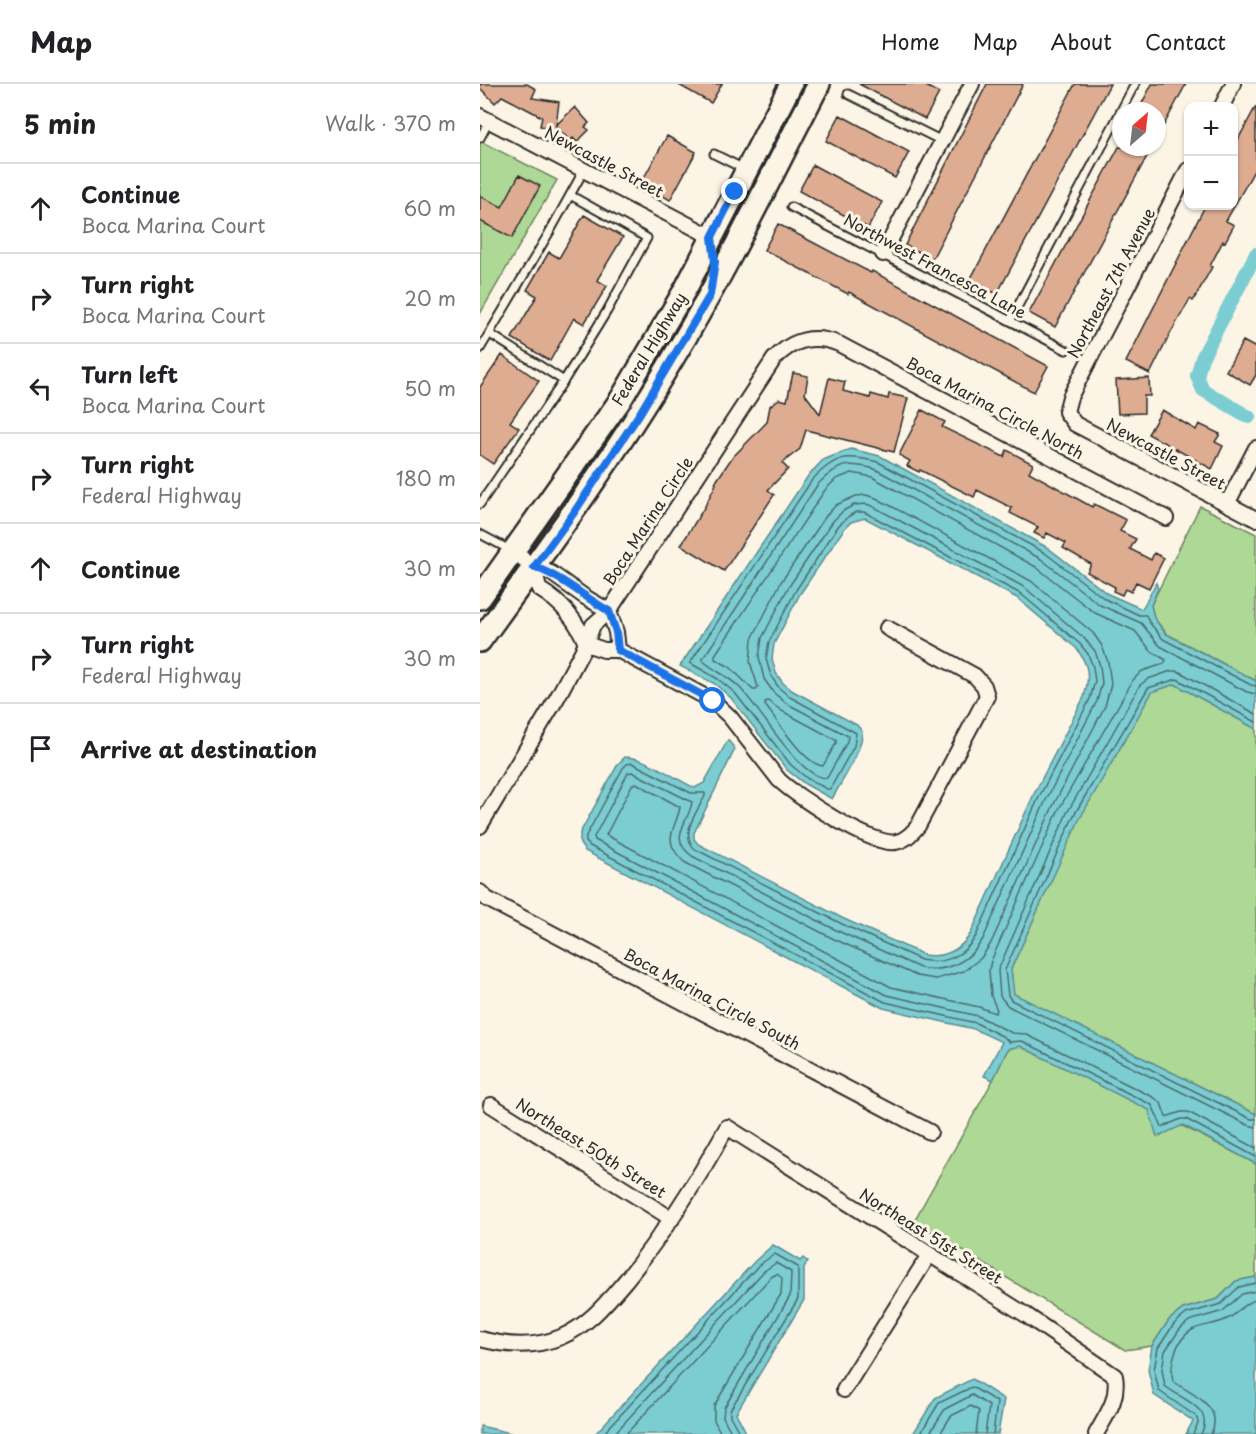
<!DOCTYPE html>
<html lang="en">
<head>
<meta charset="utf-8">
<style>
	body { margin:0; font-family:"Playpen Sans",sans-serif; background:#f6f6f6; color:#202124 }
	.controls { position:absolute; right:18px; top:18px; display:grid; overflow:hidden; border-radius:12px; box-shadow:0 2px 4px #0004 }
	.controls button { width:54px; height:54px; display:grid; place-items:center; padding:0; border:0; border-bottom:2px solid #e0e0e0; background:#fff; color:#202124; font:30px sans-serif }
	.compass { position:absolute; left:632px; top:18px; width:54px; height:54px; border-radius:50%; background:#fff; box-shadow:0 2px 4px #0004; rotate:28deg }
	.stop { position:absolute; width:18px; height:18px; margin:-14px; border:4px solid #1a73e8; border-radius:50%; background:#fff }
	.stop.end { background:#1a73e8; border-color:#fff; box-shadow:0 2px 6px #0008 }
	.list { margin:0; padding:0; list-style:none }
	h2 { display:flex; justify-content:space-between; align-items:center; height:78px; margin:0; padding:0 24px; font-size:26px }
	h2 small { font-size:20px; font-weight:400; color:#757577 }
	.list li { display:grid; grid-template-columns:39px 1fr auto; gap:18px; align-items:center; box-sizing:border-box; height:90px; padding:0 24px; border-top:2px solid #e0e0e0 }
	.list b { display:block; font-size:22px; white-space:nowrap }
	.list p { margin:0; font-size:20px; white-space:nowrap; color:#757577 }
	.list em { font-size:20px; font-style:normal; color:#757577 }
	.icon { flex:none; width:33px; height:33px; fill:none; stroke:currentColor; stroke-width:2; stroke-linecap:round; stroke-linejoin:round }
	.map { position:relative; flex:none; width:776px; height:1350px; overflow:hidden }
	header { display:flex; align-items:center; gap:36px; box-sizing:border-box; height:84px; padding:0 30px; background:#fff; border-bottom:2px solid #e0e0e0 }
	header strong { font-size:28px }
	nav { display:flex; gap:33px; margin-inline-start:auto; font-size:21px }
	main { display:flex }
	aside { flex:1; background:#fff }
	.map>svg:first-child { display:block }
	.green { fill:#aed896; stroke:#6c8260; stroke-width:1.5 }
	.water { fill:#7bcdd2; stroke:#5b8c8f; stroke-width:1.5 }
	.lines { fill:none; stroke-linecap:round; stroke-linejoin:round }
	.shore { stroke:#4b6c6e; stroke-width:1.5 }
	.canal { stroke:#7bcdd2; stroke-width:14 }
	.building { fill:#deac91; stroke:#2b2b2b; stroke-width:1.5 }
	.lane-casing { stroke:#2b2b2b; stroke-width:11 }
	.street-casing { stroke:#2b2b2b; stroke-width:18 }
	.primary-casing { stroke:#2b2b2b; stroke-width:26 }
	.lane { stroke:#fcf5e5; stroke-width:7 }
	.street { stroke:#fcf5e5; stroke-width:14 }
	.primary { stroke:#fcf5e5; stroke-width:21 }
	.route { stroke:#1a73e8; stroke-width:8 }
	.labels { text-anchor:middle; stroke-width:6; stroke-linejoin:round; paint-order:stroke }
	.street-label { font-size:16px; fill:#2b2b2b; stroke:#fcf5e5 }
</style>
</head>
<body>
<header>
<strong>Map</strong>
<nav><a>Home</a><a>Map</a><a>About</a><a>Contact</a></nav>
</header>
<main>
<aside>
<h2>5 min<small>Walk · 370 m</small></h2>
<ul class="list">
<li><svg class="icon" aria-label="ahead" viewBox="0 0 24 24"><path d="M12 20V5M6 11l6-6 6 6"/></svg><div><b>Continue</b><p>Boca Marina Court</p></div><em>60 m</em></li>
<li><svg class="icon" aria-label="right" viewBox="0 0 24 24"><path d="M7 20v-9h11M14 6l5 5-5 5"/></svg><div><b>Turn right</b><p>Boca Marina Court</p></div><em>20 m</em></li>
<li><svg class="icon" aria-label="left" viewBox="0 0 24 24"><path d="M17 20v-9H6M10 6l-5 5 5 5"/></svg><div><b>Turn left</b><p>Boca Marina Court</p></div><em>50 m</em></li>
<li><svg class="icon" aria-label="right" viewBox="0 0 24 24"><path d="M7 20v-9h11M14 6l5 5-5 5"/></svg><div><b>Turn right</b><p>Federal Highway</p></div><em>180 m</em></li>
<li><svg class="icon" aria-label="ahead" viewBox="0 0 24 24"><path d="M12 20V5M6 11l6-6 6 6"/></svg><div><b>Continue</b></div><em>30 m</em></li>
<li><svg class="icon" aria-label="right" viewBox="0 0 24 24"><path d="M7 20v-9h11M14 6l5 5-5 5"/></svg><div><b>Turn right</b><p>Federal Highway</p></div><em>30 m</em></li>
<li><svg class="icon" aria-label="arrive" viewBox="0 0 24 24"><path d="M6 21V4h12l-3 4 3 4H6"/></svg><div><b>Arrive at destination</b></div></li>
</ul>
</aside>
<div class="map">
<svg width="776" height="1350" viewBox="0 0 776 1350">
	<rect width="100%" height="100%" fill="#fcf5e5"/>
	<filter id="ink" filterUnits="userSpaceOnUse"><feTurbulence type="fractalNoise" baseFrequency=".0167" numOctaves="2"/><feDisplacementMap in="SourceGraphic" scale="12" xChannelSelector="R" yChannelSelector="G"/><feConvolveMatrix kernelMatrix="1 2 1 2 8 2 1 2 1" color-interpolation-filters="sRGB"/></filter>
	<g filter="url(#ink)">
		<!-- green -->
		<path class="green" d="M0,57L77,96L0,230Z
			M720,422L776,450V597L687,550L674,534L671,521Z
			M695,600L776,645V1030L533,910L531,885L599,735L672,608Z
			M540,962C619,1001 698,1038 776,1080V1193L756,1197L738,1215L703,1225L689,1236L672,1262L645,1266L434,1137L513,996L528,965Z"/>
		<!-- water -->
		<path class="water" d="M371,365L400,372L568,464L628,510L662,525L676,499L678,505L671,521L674,534L686,550L776,597V645L695,600L672,608L599,736L531,885L534,910L776,1030V1080L703,1041L677,1053L669,1026L540,962L528,965L513,996L504,992L522,958L494,945L403,924L105,767L100,760V749L138,680L145,673C166,673 195,695 215,704L224,699L248,656L255,665L214,749V755L218,760L364,835L444,871C465,874 480,867 491,849L554,710L604,613C610,592 609,581 596,564L537,514L385,434L371,438L364,445L320,510L294,560L292,575L296,589L303,599L313,607L377,641L382,647C383,667 362,696 352,715L325,700L307,686L251,614L235,600L200,582L328,392L343,376Z
			M293,1161L320,1177L323,1174L328,1178L324,1183V1216L256,1329L267,1350H115L275,1177Z
			M776,1193V1350H706L713,1337L674,1311L668,1286L672,1262L689,1236L703,1225L738,1215L756,1197Z
			M492,1295L524,1315L518,1350H433L455,1314Z
			M0,1342L35,1350H0Z"/>
		<g class="lines">
			<!-- shore -->
			<path class="shore" d="M372,389L392,393L556,483L615,529L655,547L671,567L686,576L684,580L662,587L653,596L579,725L511,877L509,886L511,912L517,926L515,929L499,923L411,903L126,751L152,701L156,699L200,723C196,746 180,755 204,778L354,855L437,892L456,895L484,887L501,874L511,859L574,720L625,622L631,600L628,578L622,562L613,549L551,497L396,414L386,411L376,412L356,421L346,432L301,498L272,555L270,578L278,603L276,606H273L250,583L235,575V571L345,406L356,395Z
				M776,602L771,601L683,555L669,538L666,531H659L625,515L565,469L398,378C366,370 356,371 332,396L210,579L238,595L255,609L311,681L328,695L347,705H350L374,662L376,649L310,613L299,604L291,592L286,575L289,558L316,506L359,441L369,432L376,428H384L541,510L600,560L608,570L613,583L615,597L610,615L559,713L496,852C484,872 465,881 441,876L362,840L215,765C199,750 217,728 225,712V709H211L152,679L147,680L143,684L106,752V758L110,762L405,918L496,939L524,953L529,958L542,957L672,1021L682,1043L701,1035H706L776,1073
				M776,610L767,608L680,562L661,539L620,521L561,475L395,385C367,378 359,379 338,400L222,576C233,586 248,592 259,603C279,622 319,695 347,694L367,658L368,652L306,619L294,609L284,595L279,573L282,554L308,504L353,437L363,427L374,421L386,420L392,422L544,503L604,554L615,567L620,582L622,599L617,617L566,716L503,855C489,878 467,889 440,884L358,847L212,772C187,753 209,739 212,718L152,688L148,689L114,753L115,756L407,911L498,932L532,949L545,950L675,1014L681,1019L686,1033L701,1028H708L776,1064
				M288,617L302,627L356,656V659L343,682C325,681 297,636 285,621V618Z
				M776,630L698,587H691L668,595L660,601L587,729L518,886L520,912L528,922L768,1041L776,1043
				M776,638L697,595L668,604L593,733L525,886L528,911L531,916L771,1035H776
				M123,1350L279,1181L295,1170L318,1183V1215L250,1326V1332L260,1350
				M134,1350L284,1187L296,1179L311,1188L310,1212L244,1324L243,1333L252,1350
				M146,1350L291,1193L297,1190L302,1194L301,1210L234,1322V1336L241,1350
				M440,1350L459,1319L492,1303L517,1318L513,1350
				M449,1350L465,1325L492,1311L509,1322L505,1350
				M460,1350L471,1332L491,1322L499,1327L496,1350
				M713,1350L718,1339L717,1333L679,1307L674,1286L678,1264L694,1240L706,1230L741,1220L759,1203L776,1199
				M721,1350C735,1324 702,1316 685,1302L682,1286L685,1267L700,1245L709,1237L743,1227L762,1210L776,1207
				M731,1350C745,1321 711,1311 693,1297C689,1279 696,1256 712,1246C723,1240 738,1241 749,1234C760,1228 762,1219 776,1216"/>
			<!-- canal -->
			<path class="canal" d="M769,333L723,306L717,292L722,274L776,170"/>
		</g>
		<!-- building -->
		<path class="building" d="M0,0H47L56,5L52,14L79,18L76,41L95,23L109,39L105,43L109,46L97,58L93,54L90,57L76,42L75,45L60,42L62,33L22,12L15,19L0,4Z
			M197,0H242L231,19Z
			M379,0H442L459,9L445,35Z
			M507,0H543L452,175L425,161Z
			M595,0H630L517,210L490,196Z
			M672,0H706L677,54V27H658Z
			M776,22V83L746,137L754,141L745,158L743,157L730,182L732,183L713,217L710,215L689,252L670,290L646,278L725,122H753V65Z
			M360,31L429,68L415,94L346,57Z
			M187,52L216,68L190,116L161,99Z
			M639,63H672L575,243L549,229Z
			M333,81L402,118L388,144L319,107Z
			M39,91L60,102L32,154L0,137V112L22,123Z
			M104,131L143,153L117,196L127,202L104,240L94,234L70,277L32,254L57,212L47,206L69,168L79,174Z
			M298,140L391,189L392,187L568,282L554,308L369,208L368,210L284,166Z
			M763,257L776,264V291L770,301L746,287Z
			M22,271L59,297L30,338L39,344L13,380L0,371V303Z
			M313,289L328,292L325,310L340,330L349,294L365,298L363,307L390,314L391,310L408,315L409,310L428,314L414,368L326,346L320,365L302,379L308,385L288,406L294,411L244,487L201,461L224,424L236,400L235,399L251,375L287,338L290,322L299,315L307,317Z
			M669,294L670,312H664V329L638,330L636,296Z
			M442,326L465,338L462,343L524,373L527,366L553,380L549,388L612,423L614,420L646,436L640,447L656,455L650,465L671,476L674,469L684,474L669,504L656,498L651,508L645,505L642,511L633,507L635,503L607,488L611,480L583,464L586,459L567,449L564,454L554,449L558,443L530,429L532,424L497,406L494,413L440,386L439,388L427,382L430,377L419,371Z
			M682,326L716,346L719,340L740,350L735,358L743,362L732,385L668,350Z"/>
		<g class="lines">
			<!-- lane casing -->
			<g class="lane-casing">
				<path id="lane" d="M368,10L462,57
					M0,54L9,37
					M234,70L264,85
					M311,123L586,266
					M530,237L655,0
					M10,250L84,297
					M0,265L69,149L104,86
					M0,420L85,295L127,227L167,154L90,111
					M0,450L32,467"/>
			</g>
			<!-- street casing -->
			<g class="street-casing">
				<path id="street" d="M742,22L753,0
					M0,32L232,153
					M708,86L590,313L586,328L595,340L776,435
					M403,170L492,0
					M747,420L776,364
					M34,468L54,483L71,489L105,513L129,527L136,548L138,566
					M54,483L59,505C81,518 97,536 106,560L124,566H138L233,617L250,633L299,696C317,713 393,763 416,758C426,756 432,749 438,742L507,612L504,602L495,592L407,544
					M0,742L77,614L106,560L113,541L129,527L294,275C313,255 334,250 359,260L686,434
					M0,808L7,815L450,1048
					M11,1021L192,1135
					M0,1255C28,1262 54,1264 81,1253C109,1241 127,1218 146,1196C185,1148 217,1097 247,1043L546,1231L635,1292C639,1315 627,1330 616,1350
					M364,1306L449,1171"/>
			</g>
			<!-- primary casing -->
			<g class="primary-casing">
				<path id="primary" d="M0,514L141,315L206,204L311,0
					M0,557C67,465 134,374 192,276C246,187 291,92 339,0"/>
			</g>
			<!-- lane -->
			<use href="#lane" class="lane"/>
			<!-- street -->
			<use href="#street" class="street"/>
			<!-- primary -->
			<use href="#primary" class="primary"/>
		</g>
	</g>
	<g class="lines" filter="url(#ink)">
		<!-- route -->
		<path class="route" d="M233,617L138,566L136,548L129,527C104,513 81,492 54,483L93,430L160,329L230,211L235,178L232,153L255,108"/>
	</g>
	<g class="labels">
		<!-- street labels -->
		<g class="street-label">
			<text transform="translate(124 78) rotate(28)" y="6">Newcastle Street</text>
			<text transform="translate(455 182) rotate(28)" y="6">Northwest Francesca Lane</text>
			<text transform="translate(631 199) rotate(-62)" y="6">Northeast 7th Avenue</text>
			<text transform="translate(169 265) rotate(-59)" y="6">Federal Highway</text>
			<text transform="translate(515 324) rotate(28)" y="6">Boca Marina Circle North</text>
			<text transform="translate(686 370) rotate(28)" y="6">Newcastle Street</text>
			<text transform="translate(168 437) rotate(-57)" y="6">Boca Marina Circle</text>
			<text transform="translate(232 915) rotate(28)" y="6">Boca Marina Circle South</text>
			<text transform="translate(111 1064) rotate(32)" y="6">Northeast 50th Street</text>
			<text transform="translate(451 1152) rotate(32)" y="6">Northeast 51st Street</text>
		</g>
	</g>
</svg>
<div class="controls">
<button>+</button>
<button>−</button>
</div>
<svg class="compass" viewBox="-18 -18 36 36"><path d="M0-13l5 13h-10z" fill="#e53935"/><path d="M0 13l5-13h-10z" fill="#757577"/></svg>
<div class="stop" style="left:233px;top:617px"></div>
<div class="stop end" style="left:255px;top:108px"></div>
</div>
</main>
</body>
</html>
